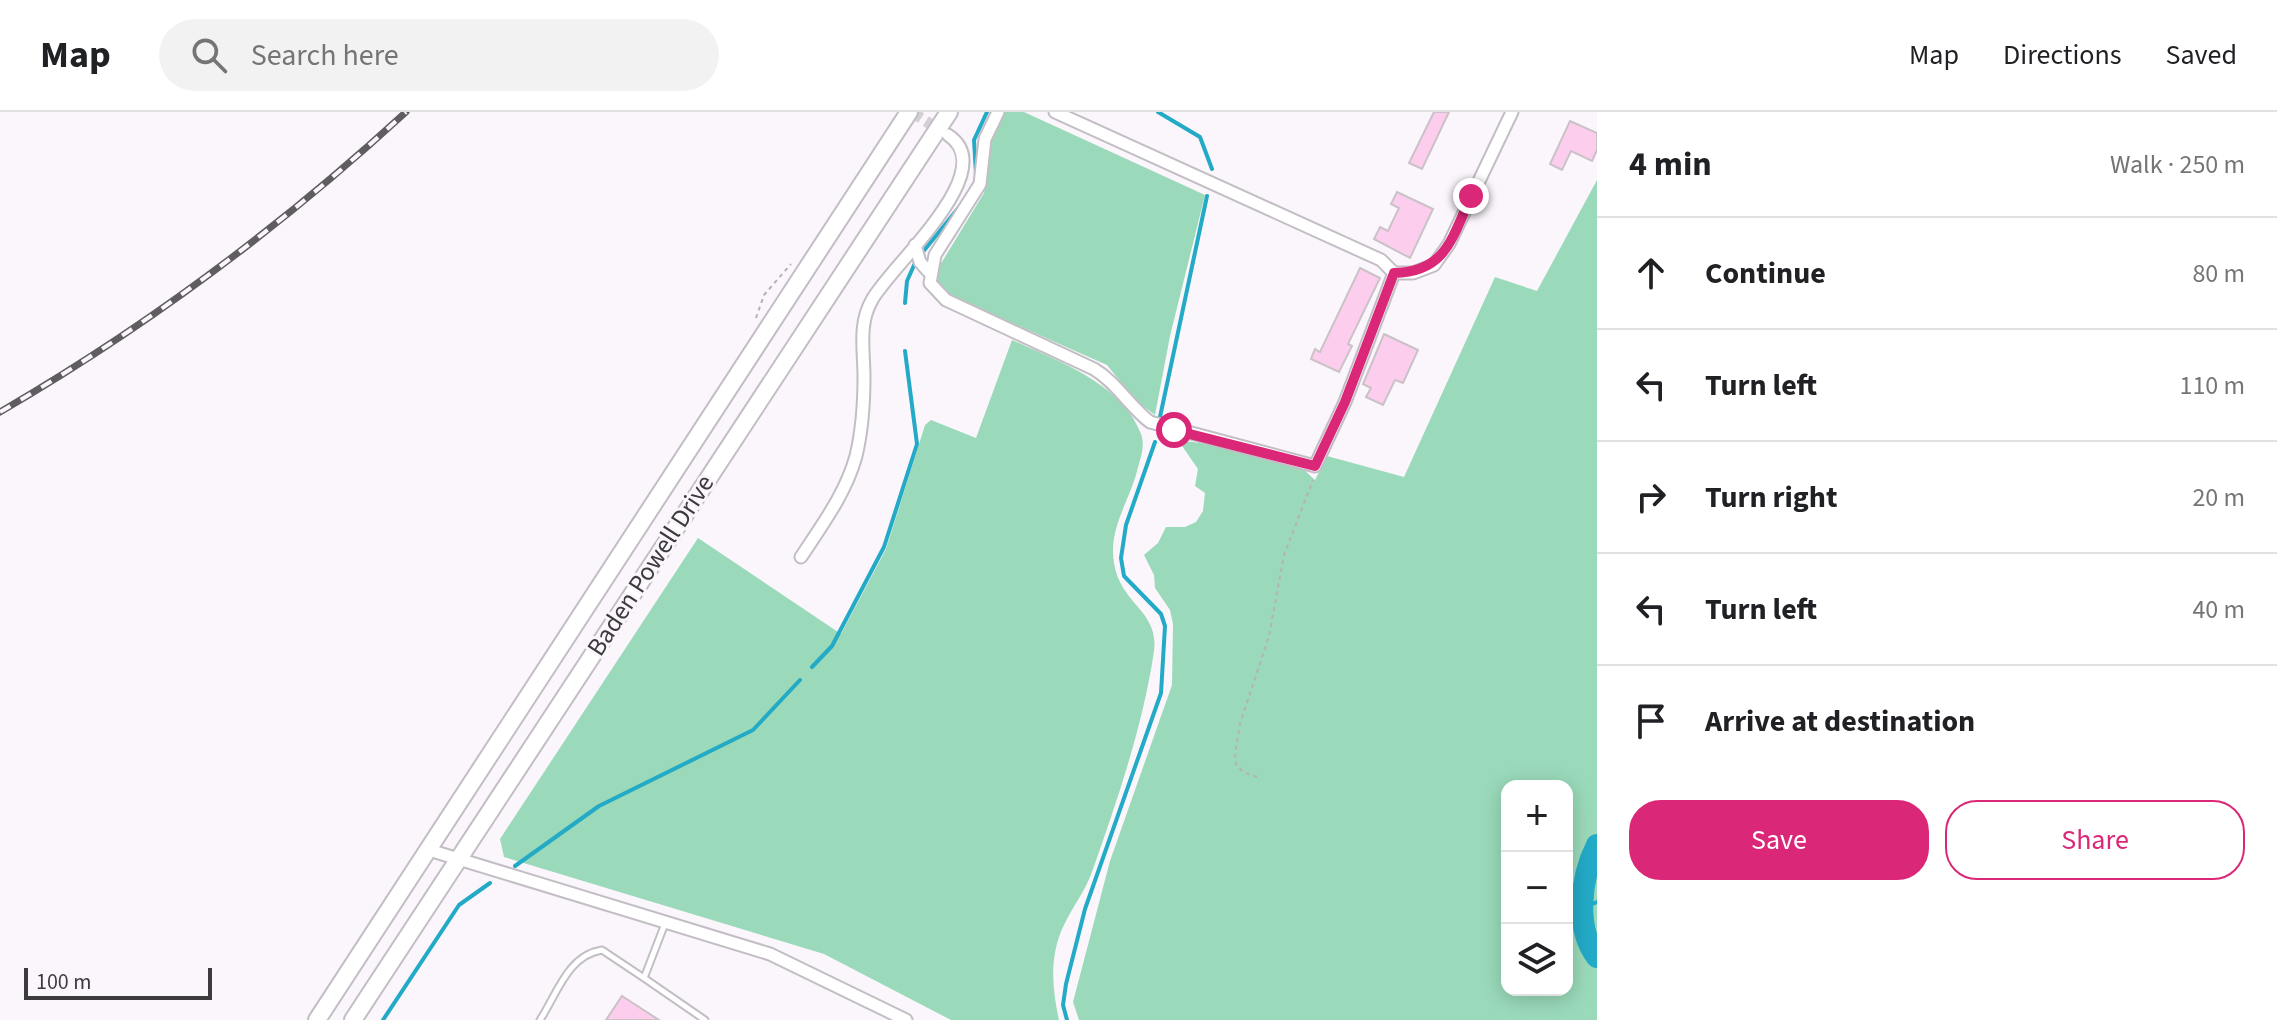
<!DOCTYPE html>
<html lang="en">
<head>
<meta charset="utf-8">
<style>
	body { margin:0; font-family:"Source Sans 3",sans-serif; background:#f2f2f2; color:#202124 }
	.controls { position:absolute; right:24px; bottom:24px; display:grid; overflow:hidden; border-radius:16px; box-shadow:0 4px 20px #0003 }
	.controls button { width:72px; height:72px; display:grid; place-items:center; padding:0; border:0; border-bottom:2px solid #e0e0e0; background:#fff; color:#202124; font:40px sans-serif }
	.scale { position:absolute; left:24px; bottom:20px; width:188px; box-sizing:border-box; padding-left:8px; border:4px solid #3c3a3d; border-top:0; font-size:22px; line-height:28px; white-space:nowrap; color:#3c3a3d; -webkit-text-stroke:6px #fbf5fc; paint-order:stroke }
	.stop { position:absolute; width:24px; height:24px; margin:-18px; border:6px solid #db2777; border-radius:50%; background:#fff }
	.stop.end { background:#db2777; border-color:#fff; box-shadow:0 2px 8px #0008 }
	.list { margin:0; padding:0; list-style:none }
	h2 { display:flex; justify-content:space-between; align-items:center; height:104px; margin:0; padding:0 32px; font-size:34px }
	h2 small { font-size:26px; font-weight:400; color:#757577 }
	.list li { display:grid; grid-template-columns:52px 1fr auto; gap:24px; align-items:center; box-sizing:border-box; height:112px; padding:0 32px; border-top:2px solid #e0e0e0 }
	.list b { display:block; font-size:30px; white-space:nowrap }
	.list em { font-size:26px; font-style:normal; color:#757577 }
	.actions { display:flex; gap:16px; padding:24px 32px }
	.actions a { flex:1; padding:18px 0; border:2px solid #db2777; border-radius:32px; text-align:center; font-size:28px; color:#db2777 }
	.actions .main { background:#db2777; color:#fff }
	.icon { flex:none; width:44px; height:44px; fill:none; stroke:currentColor; stroke-width:2; stroke-linecap:round; stroke-linejoin:round }
	.map { position:relative; flex:none; width:1597px; height:908px; overflow:hidden }
	header { display:flex; align-items:center; gap:48px; box-sizing:border-box; height:112px; padding:0 40px; background:#fff; border-bottom:2px solid #e0e0e0 }
	header strong { font-size:38px }
	nav { display:flex; gap:44px; margin-inline-start:auto; font-size:28px }
	.search { width:560px; height:72px; background:#f2f2f2; display:flex; align-items:center; gap:20px; box-sizing:border-box; padding:0 28px; border-radius:44px; color:#757577; font-size:30px }
	main { display:flex }
	aside { flex:1; background:#fff }
	.map>svg:first-child { display:block }
	.green { fill:#9adaba; fill-rule:evenodd }
	.lines { fill:none; stroke-linecap:round; stroke-linejoin:round }
	.stream { stroke:#23aac6; stroke-width:4 }
	.river { stroke:#23aac6; stroke-width:22 }
	.building { fill:#fdcded; stroke:#cac2c7; stroke-width:2 }
	.minor-tunnel { stroke:#d5d0d6; stroke-width:11; stroke-dasharray:11 5.5; stroke-linecap:butt }
	.service-casing { stroke:#c3bec5; stroke-width:9 }
	.minor-casing { stroke:#c3bec5; stroke-width:15 }
	.secondary-casing { stroke:#c3bec5; stroke-width:20 }
	.path { stroke:#b6b1b7; stroke-width:2; stroke-dasharray:4 4; stroke-linecap:butt }
	.service { stroke:#fff; stroke-width:5 }
	.minor { stroke:#fff; stroke-width:11 }
	.secondary { stroke:#fff; stroke-width:16 }
	.rail-casing { stroke:#5f5d60; stroke-width:7 }
	.rail { stroke:#fbf5fc; stroke-width:4; stroke-dasharray:12; stroke-linecap:butt }
	.route { stroke:#db2777; stroke-width:10 }
	.labels { text-anchor:middle; stroke-width:6; stroke-linejoin:round; paint-order:stroke }
	.street-label { font-size:26px; fill:#3c3a3d; stroke:#fbf5fc }
</style>
</head>
<body>
<header>
<strong>Map</strong>
<div class="search"><svg class="icon" aria-label="search" viewBox="0 0 24 24"><circle cx="10" cy="10" r="6"/><path d="M15 15l6 6"/></svg>Search here</div>
<nav><a>Map</a><a>Directions</a><a>Saved</a></nav>
</header>
<main>
<div class="map">
<svg width="1597" height="908" viewBox="0 0 1597 908">
	<rect width="100%" height="100%" fill="#fbf5fc"/>
	<!-- green -->
	<path class="green" d="M1005,0H1024L1205,83L1170,224L1155,303L1136,289L1107,253L944,181L935,170L937,158L984,81L992,25Z
		M1597,68V908H1079L1073,890L1110,749L1172,573L1173,512L1170,498L1155,476L1154,463L1144,443L1158,431L1166,415H1185L1196,410L1203,399L1205,381L1195,374L1198,357L1178,328L1229,335L1303,357L1315,368L1327,344L1404,365L1495,165L1537,179ZM1507,674H1567V878H1507Z
		M1012,228C1056,248 1123,272 1141,322C1146,335 1139,350 1136,363C1129,387 1113,412 1113,438C1113,492 1160,495 1154,539C1143,614 1117,689 1092,760C1085,779 1072,796 1064,813C1049,843 1052,877 1059,908H951L824,842L504,745L500,727L698,426L841,522L886,437L925,313L931,308L976,326Z"/>
	<g class="lines">
		<!-- stream -->
		<path class="stream" d="M1158,0L1200,25L1212,57
			M976,62L974,28L987,0
			M922,141L960,94
			M905,191L907,169L915,151
			M1160,305L1207,84
			M812,555L832,534L884,435L917,332L905,239
			M515,754L599,694L753,618L800,568
			M1581,796L1597,790
			M383,908L459,793L490,771
			M1067,908L1063,893L1066,872L1085,797L1161,581L1165,514L1161,502L1124,464L1121,446L1126,413L1155,330"/>
		<!-- river -->
		<path class="river" d="M1597,733C1581,765 1574,815 1597,845"/>
	</g>
	<!-- building -->
	<path class="building" d="M1434,0H1449L1422,57L1409,51Z
		M1570,9L1597,21V38L1592,49L1571,39L1562,58L1550,52Z
		M1397,80L1433,97L1410,146L1374,127L1380,115L1388,119L1399,96L1391,92Z
		M1360,156L1380,166L1348,232L1352,234L1339,260L1311,247L1315,237L1320,240Z
		M1384,222L1418,238L1403,271L1395,268L1383,293L1366,285L1371,276L1363,272Z
		M622,884L659,908H606Z"/>
	<g class="lines">
		<!-- minor-tunnel -->
		<path class="minor-tunnel" d="M912,0L944,21"/>
		<!-- service casing -->
		<g class="service-casing">
			<path id="service" d="M644,866L705,908
				M540,908C557,882 568,843 602,838L644,866L666,809"/>
		</g>
		<!-- minor casing -->
		<g class="minor-casing">
			<path id="minor" d="M998,0L985,27L980,72L935,143L930,171L946,188L1094,257C1117,271 1129,294 1150,310L1315,354L1345,290L1394,161
				M1055,0L1381,148L1394,161H1413L1434,153L1449,132L1512,0
				M915,133L920,150L929,160
				M801,445C822,413 846,381 856,344C862,319 864,290 864,265C864,238 858,212 872,188C890,154 1003,59 948,23
				M429,738L770,842L906,908"/>
		</g>
		<!-- secondary casing -->
		<g class="secondary-casing">
			<path id="secondary" d="M317,908L909,0
				M353,908L949,0"/>
		</g>
		<!-- path -->
		<path class="path" d="M756,206L764,183L791,152
			M1257,665L1243,660L1236,652L1235,641L1240,612L1269,524L1284,443L1313,368"/>
		<!-- service -->
		<use href="#service" class="service"/>
		<!-- minor -->
		<use href="#minor" class="minor"/>
		<!-- secondary -->
		<use href="#secondary" class="secondary"/>
		<!-- rail casing -->
		<g class="rail-casing">
			<path id="rail" d="M0,300C146,215 282,114 406,0"/>
		</g>
		<!-- rail -->
		<use href="#rail" class="rail"/>
	</g>
	<g class="lines">
		<!-- route -->
		<path class="route" d="M1174,318L1315,354L1345,290L1394,161C1446,160 1452,126 1471,84"/>
	</g>
	<g class="labels">
		<!-- street labels -->
		<g class="street-label">
			<text transform="translate(650 453) rotate(-57)" y="9">Baden Powell Drive</text>
		</g>
	</g>
</svg>
<div class="controls">
<button>+</button>
<button>−</button>
<button><svg class="icon" aria-label="layers" viewBox="0 0 24 24"><path d="M12 4l9 5-9 5-9-5zM3 14l9 5 9-5"/></svg></button>
</div>
<div class="scale">100 m</div>
<div class="stop" style="left:1174px;top:318px"></div>
<div class="stop end" style="left:1471px;top:84px"></div>
</div>
<aside>
<h2>4 min<small>Walk · 250 m</small></h2>
<ul class="list">
<li><svg class="icon" aria-label="ahead" viewBox="0 0 24 24"><path d="M12 20V5M6 11l6-6 6 6"/></svg><div><b>Continue</b></div><em>80 m</em></li>
<li><svg class="icon" aria-label="left" viewBox="0 0 24 24"><path d="M17 20v-9H6M10 6l-5 5 5 5"/></svg><div><b>Turn left</b></div><em>110 m</em></li>
<li><svg class="icon" aria-label="right" viewBox="0 0 24 24"><path d="M7 20v-9h11M14 6l5 5-5 5"/></svg><div><b>Turn right</b></div><em>20 m</em></li>
<li><svg class="icon" aria-label="left" viewBox="0 0 24 24"><path d="M17 20v-9H6M10 6l-5 5 5 5"/></svg><div><b>Turn left</b></div><em>40 m</em></li>
<li><svg class="icon" aria-label="arrive" viewBox="0 0 24 24"><path d="M6 21V4h12l-3 4 3 4H6"/></svg><div><b>Arrive at destination</b></div></li>
</ul>
<div class="actions"><a class="main">Save</a><a>Share</a></div>
</aside>
</main>
</body>
</html>
